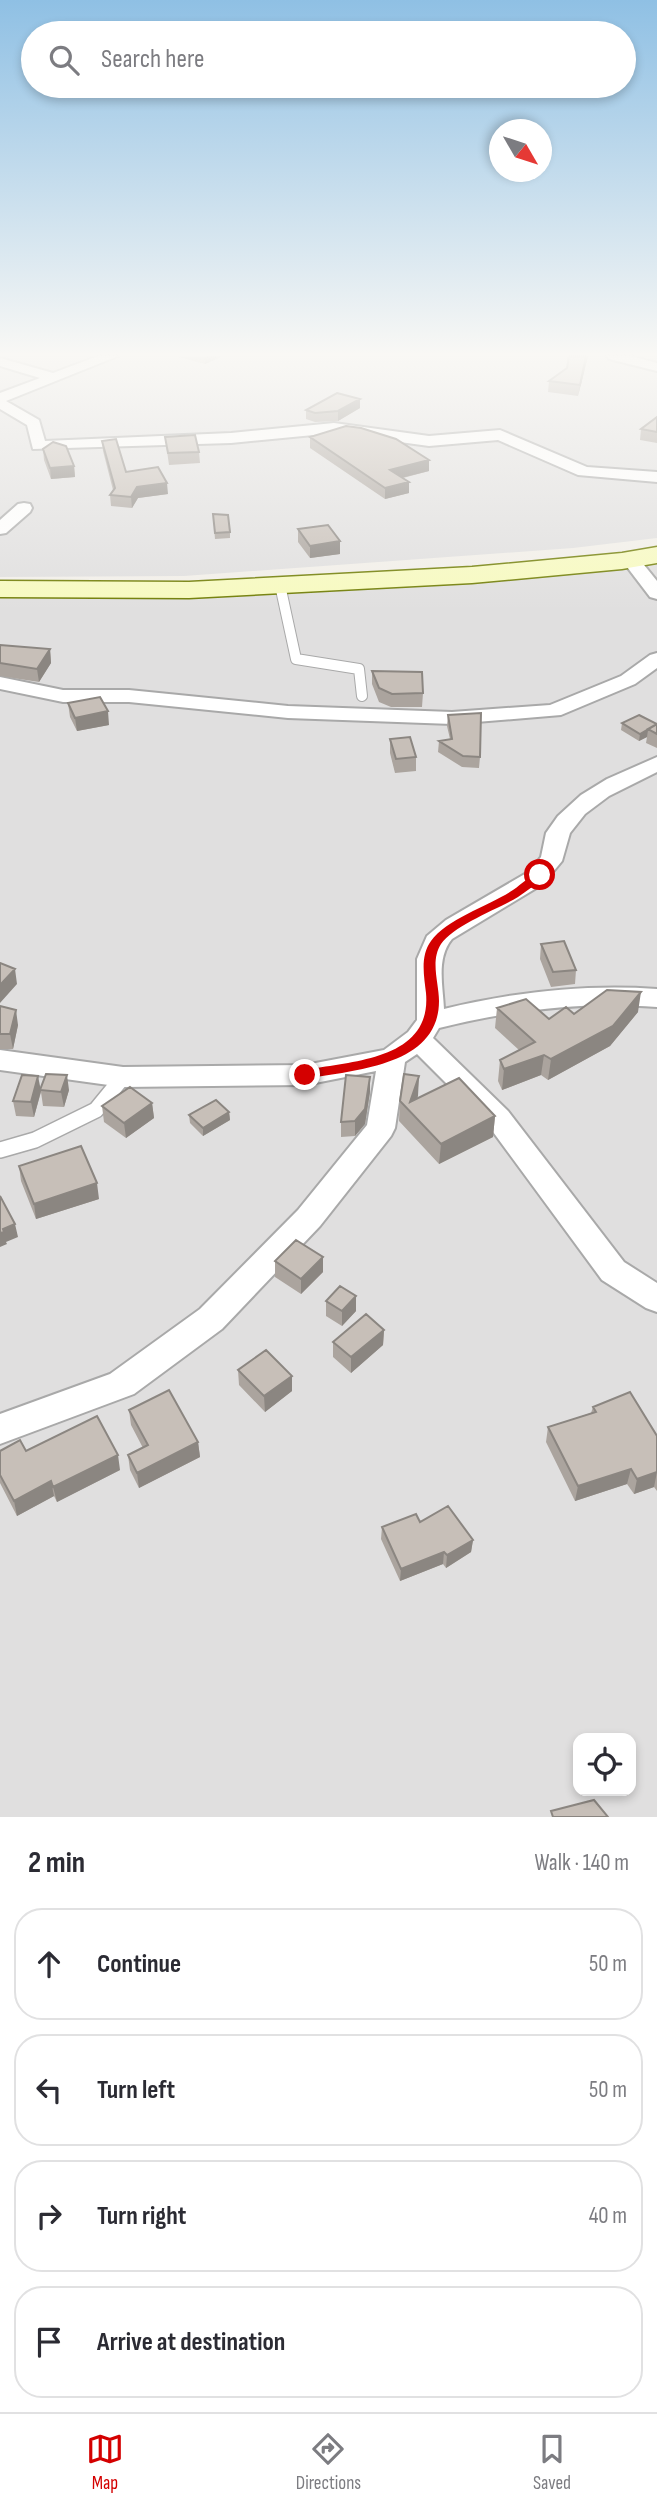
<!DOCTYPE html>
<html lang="en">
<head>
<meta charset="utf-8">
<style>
	body { margin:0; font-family:"Sofia Sans Condensed",sans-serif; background:#f2f2f3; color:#2b2b33 }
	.controls { position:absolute; right:21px; bottom:21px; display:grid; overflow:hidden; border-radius:14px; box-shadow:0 4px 10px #0003 }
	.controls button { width:63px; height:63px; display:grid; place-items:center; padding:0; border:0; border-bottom:2px solid #e1e1e2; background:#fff; color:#2b2b33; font:35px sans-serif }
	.compass { position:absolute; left:489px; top:119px; width:63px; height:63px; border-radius:50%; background:#fff; box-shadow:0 4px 10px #0003; rotate:129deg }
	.stop { position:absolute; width:21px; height:21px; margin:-16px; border:5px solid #d40000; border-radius:50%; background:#fff }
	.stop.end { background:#d40000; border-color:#fff; box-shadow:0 2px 7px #0008 }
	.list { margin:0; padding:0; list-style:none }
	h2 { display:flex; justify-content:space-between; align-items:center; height:91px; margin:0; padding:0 28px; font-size:30px }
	h2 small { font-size:23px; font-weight:400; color:#7c7c81 }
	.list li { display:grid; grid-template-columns:46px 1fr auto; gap:21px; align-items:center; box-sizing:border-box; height:112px; margin:0 14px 14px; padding:0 14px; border:2px solid #e1e1e2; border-radius:28px }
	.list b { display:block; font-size:26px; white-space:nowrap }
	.list em { font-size:23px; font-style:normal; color:#7c7c81 }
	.icon { flex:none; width:38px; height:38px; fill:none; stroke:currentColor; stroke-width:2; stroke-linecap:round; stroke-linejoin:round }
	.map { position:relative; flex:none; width:657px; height:1817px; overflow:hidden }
	.search { position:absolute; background:#fff; box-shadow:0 4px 10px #0003; left:21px; right:21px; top:21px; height:77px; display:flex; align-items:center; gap:18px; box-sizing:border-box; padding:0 24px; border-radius:38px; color:#7c7c81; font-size:26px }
	.sheet { height:595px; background:#fff }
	nav { display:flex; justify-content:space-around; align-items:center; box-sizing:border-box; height:98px; border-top:2px solid #e1e1e2; background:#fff; font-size:19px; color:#7c7c81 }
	nav a { display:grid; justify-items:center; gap:4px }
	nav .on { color:#d40000 }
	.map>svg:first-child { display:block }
	.residential { fill:#e0dfdf; fill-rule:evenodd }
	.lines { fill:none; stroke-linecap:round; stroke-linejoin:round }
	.service-far1-casing { stroke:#a9a9a9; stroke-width:12 }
	.service-casing { stroke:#a9a9a9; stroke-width:18 }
	.minor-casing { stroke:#a9a9a9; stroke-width:4 }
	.secondary-casing { stroke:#707d05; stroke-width:3 }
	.service-far1 { stroke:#fff; stroke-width:10 }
	.service { stroke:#fff; stroke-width:15 }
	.minor { fill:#fff; fill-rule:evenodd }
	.secondary { fill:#f7fabf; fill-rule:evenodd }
	.wall { fill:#aba49e }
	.shaded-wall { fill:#8b8681 }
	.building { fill:#c7bfb8; stroke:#8b8681; stroke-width:2 }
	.route { fill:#d40000 }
</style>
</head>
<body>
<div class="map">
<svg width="657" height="1817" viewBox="0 0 657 1817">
	<rect width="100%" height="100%" fill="#f2efe9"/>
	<!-- residential -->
	<path class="residential" d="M0,356H657V538L573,548L184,576L0,577Z
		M657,556V1817H0V593L167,594ZM578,1738H631V1791H578Z"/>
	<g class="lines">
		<!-- service-far1 casing -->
		<g class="service-far1-casing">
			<path id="service-far1" d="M280,585L296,659L359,669L362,696"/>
		</g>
		<!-- service casing -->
		<g class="service-casing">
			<path id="service" d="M0,1150L35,1140L96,1110L123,1077"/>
		</g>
		<!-- minor casing -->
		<g class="minor-casing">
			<path id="minor" d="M98,356H118L6,401L39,420L45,441L231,433L334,423L429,436L500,430L587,467L657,472V482L578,475L498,440L429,446L334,433L231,443L33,449L27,425L0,409V393L40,378L0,366V358L53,373Z
				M607,356H631L657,363V371L609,359Z
				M24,503L30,504L32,508L30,512L6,533L0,534V520L18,504Z
				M630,554L636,555L657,581V599L650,597L621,559Z
				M657,653V668L635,684L561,715L452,724L288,718L129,702H63L0,689V677L63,690H129L288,706L452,712L550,705L621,676L650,655Z
				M657,757V772L609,796L585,814L570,833L562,861L543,884L452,939C436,958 443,986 444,1009C514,992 585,984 657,989V1007C583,1001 511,1010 439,1028L433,1038L508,1111L624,1262L657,1283V1312L646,1308L602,1280L488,1125L417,1054L405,1062L395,1128L391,1136L320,1226L222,1329L134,1394L0,1444V1414L110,1374L200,1309L298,1210L367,1125L376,1071L305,1085L123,1087L0,1070V1050L123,1067L305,1065L384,1050L408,1032L417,1020V959L427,936L446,920L530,871L541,857L546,833L558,816L581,795L607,779Z"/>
		</g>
		<!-- secondary casing -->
		<g class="secondary-casing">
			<path id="secondary" d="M657,547V563L622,569L472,583L189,598L0,597V581L189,582L472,567L622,553Z"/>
		</g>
		<!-- service-far1 -->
		<use href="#service-far1" class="service-far1"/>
		<!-- service -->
		<use href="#service" class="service"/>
		<!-- minor -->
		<use href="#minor" class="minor"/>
		<!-- secondary -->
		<use href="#secondary" class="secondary"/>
	</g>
	<!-- wall -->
	<path class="wall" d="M175,356H223L205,364Z
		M588,356L578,396L548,392L549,381Z
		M360,399V408L338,421L315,422L306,419V410Z
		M657,417V443L640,440L641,429Z
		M165,437L199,452L200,463L169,465Z
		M310,437L429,460V471L403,478L409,482V493L385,499L310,448Z
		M102,441L126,472L168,494L138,498L132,508L111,506L110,495L113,490L103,451Z
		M43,449L74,466L75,477L51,479L44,460Z
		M213,514L230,532V538L215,539Z
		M298,529L340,541V554L310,558L298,542Z
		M0,645L50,649L51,663L39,682L0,676Z
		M372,671L423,693L422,707H391L379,702L372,684Z
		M68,703L109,725L77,731L70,717Z
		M448,715L480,757L479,768L462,767L438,752L439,741L450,739L447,726Z
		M622,723L657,724V748L646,743L647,737L639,741L621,730Z
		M390,739L416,757V771L395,773L390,753Z
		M541,944L576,970L575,984L551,987L540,959Z
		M0,1006L18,1025L13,1049H0Z
		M497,1008L549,1019L574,1014L638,1012L610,1046L548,1080L541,1075L502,1090L498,1081L500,1060L519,1050L495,1028Z
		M419,1076L417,1099L495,1116L493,1137L439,1164L399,1121L400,1101Z
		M41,1090H69L64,1107L43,1106L41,1092L34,1117L16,1116L13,1101Z
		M370,1092L365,1124L355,1136L341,1137V1122Z
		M152,1103L154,1118L126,1138L104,1122L102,1106Z
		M229,1112L230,1120L203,1136L190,1123L189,1115Z
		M19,1166L99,1199L36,1219L21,1181Z
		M323,1257V1272L301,1294L275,1277V1261Z
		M356,1296V1311L342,1326L326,1316V1301Z
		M384,1330L383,1345L351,1373L333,1357V1342Z
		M238,1370L292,1376V1391L265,1412L239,1385Z
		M593,1407L657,1436V1491L654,1487L634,1494L627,1484L575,1501L546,1442L548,1427L591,1413Z
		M129,1410L198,1442L200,1457L139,1488L130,1470L128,1455L143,1448L131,1425Z
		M0,1451H26L120,1470L57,1502L54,1496L17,1516L0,1483Z
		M420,1522L473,1540L471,1552L446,1568L443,1564L400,1581L381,1539L382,1527Z"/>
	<!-- shaded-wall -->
	<path class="shaded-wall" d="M207,356H223L205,364V357Z
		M586,356H588L578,396L580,385Z
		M360,399V408L338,421V411Z
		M429,460V471L389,481L390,470Z
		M74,466L75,477L51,479L50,468Z
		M409,482V493L385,499V488Z
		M167,483L168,494L138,498L132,508L131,497L137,487Z
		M340,541V554L310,558V546Z
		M50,649L51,663L39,682L37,669Z
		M108,711L109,725L77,731L75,718Z
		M648,730L647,737L639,741L640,734Z
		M15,969L17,984L0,1003V985Z
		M641,992L638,1012L610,1046L548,1080L551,1059Z
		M16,1010L18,1025L13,1049L10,1034Z
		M544,1055L541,1075L502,1090L504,1069Z
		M67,1075L69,1090L64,1107L61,1092Z
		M38,1076L41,1091L34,1117L31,1102Z
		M419,1076L418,1096L412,1114L410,1102Z
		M370,1077V1092L365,1124L355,1136V1121Z
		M152,1103L154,1118L126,1138L124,1123Z
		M229,1112L230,1120L203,1136V1128Z
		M495,1116L493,1137L439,1164L441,1144Z
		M97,1183L99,1199L36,1219L34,1204Z
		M15,1224L18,1237L6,1242L7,1244L0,1247V1233L3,1229Z
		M323,1257V1272L301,1294V1279Z
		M356,1296V1311L342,1326V1311Z
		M384,1330L383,1345L351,1373V1357Z
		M292,1376V1391L265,1412L264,1396Z
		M198,1442L200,1457L139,1488L137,1473Z
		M118,1455L120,1470L57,1502L53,1487Z
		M631,1469L627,1484L575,1501L578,1486Z
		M657,1472L654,1487L634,1494L637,1479Z
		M51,1481L54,1496L17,1516L14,1501Z
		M473,1540L471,1552L446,1568L447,1555Z
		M444,1552L443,1564L400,1581L401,1569Z"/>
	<!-- building -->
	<path class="building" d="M569,356H586L580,385L549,381L567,368Z
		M337,393L360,399L338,411L315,413L306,410Z
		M657,417V432L641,429Z
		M346,426L361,428L396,439L429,460L390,470L409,482L385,488L310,437Z
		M195,435L199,452L168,453L165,437Z
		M116,439L126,472L158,467L167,483L137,487L131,497L110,495L115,488L102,441Z
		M53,442L66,446L74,466L50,468L43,449Z
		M213,514L228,515L230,532L215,533Z
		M328,525L340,541L310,546L298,529Z
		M0,645L50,649L37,669L0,663Z
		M372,671L422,672L423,693L392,694L379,688Z
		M100,697L108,711L75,718L68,703Z
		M481,713L480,757L463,756L439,741L452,739L448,715Z
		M639,715L657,724L640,734L622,723Z
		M657,724V734L648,729Z
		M410,737L416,757L396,759L390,739Z
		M564,941L576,970L553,972L541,944Z
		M0,963L15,969L0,985Z
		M607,990L641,992L613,1026L551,1059L544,1055L504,1069L500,1060L535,1042L497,1008L526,999L549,1019L566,1007L574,1014Z
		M0,1006L16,1010L10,1034H0Z
		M46,1074L67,1075L61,1092L40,1090Z
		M404,1074L419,1076L410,1102L459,1078L495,1116L441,1144L400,1101Z
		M22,1075L38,1076L31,1102L13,1101Z
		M346,1075L370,1077L365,1109L355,1121L341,1122Z
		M130,1087L152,1103L124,1123L102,1106Z
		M216,1100L229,1112L203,1128L189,1115Z
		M81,1146L97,1183L34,1204L19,1166Z
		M0,1196L15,1224L3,1229L4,1232L0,1233Z
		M296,1240L323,1257L301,1279L275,1261Z
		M340,1286L356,1296L342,1311L326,1301Z
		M366,1314L384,1330L351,1357L333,1342Z
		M266,1350L292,1376L264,1396L238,1370Z
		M169,1390L198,1442L137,1473L128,1455L148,1445L129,1410Z
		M630,1392L657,1436V1472L637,1479L631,1469L578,1486L548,1427L596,1412L593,1407Z
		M97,1416L118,1455L53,1487L51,1481L14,1501L0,1475V1451L20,1440L26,1451Z
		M448,1506L473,1540L447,1555L444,1552L401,1569L382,1527L416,1514L420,1522Z
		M594,1800L608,1817H553L551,1811Z"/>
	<!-- sky -->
	<linearGradient id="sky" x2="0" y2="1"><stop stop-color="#8fc0e4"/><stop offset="0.58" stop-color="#f9f8f5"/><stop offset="1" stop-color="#f9f8f5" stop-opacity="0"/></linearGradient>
	<rect width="657" height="611" fill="url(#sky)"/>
	<!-- route -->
	<path class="route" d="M540,872L546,875L544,877C536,884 527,891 518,897C498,909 454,925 441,944C430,961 439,983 439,1001C439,1067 352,1070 305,1079L300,1078L298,1075L305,1070C352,1061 432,1060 426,993C424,976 420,956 431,941C446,919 491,905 513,890C522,884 530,875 540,872Z"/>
</svg>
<div class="controls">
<button><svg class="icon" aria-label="locate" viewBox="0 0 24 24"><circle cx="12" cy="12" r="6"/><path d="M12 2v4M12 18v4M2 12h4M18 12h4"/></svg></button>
</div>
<svg class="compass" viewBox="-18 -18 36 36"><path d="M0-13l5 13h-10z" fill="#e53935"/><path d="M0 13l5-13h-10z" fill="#7c7c81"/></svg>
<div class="stop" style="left:540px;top:875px"></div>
<div class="stop end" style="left:305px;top:1075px"></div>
<div class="search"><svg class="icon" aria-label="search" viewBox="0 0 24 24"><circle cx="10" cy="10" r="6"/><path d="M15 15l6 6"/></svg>Search here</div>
</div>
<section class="sheet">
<h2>2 min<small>Walk · 140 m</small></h2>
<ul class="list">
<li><svg class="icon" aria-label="ahead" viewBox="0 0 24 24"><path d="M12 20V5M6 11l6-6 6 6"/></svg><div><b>Continue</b></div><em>50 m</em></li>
<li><svg class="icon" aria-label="left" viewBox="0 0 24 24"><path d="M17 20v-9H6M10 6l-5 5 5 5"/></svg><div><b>Turn left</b></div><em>50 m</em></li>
<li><svg class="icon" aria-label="right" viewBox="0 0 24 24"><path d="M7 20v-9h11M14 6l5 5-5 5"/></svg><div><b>Turn right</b></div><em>40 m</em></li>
<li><svg class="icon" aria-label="arrive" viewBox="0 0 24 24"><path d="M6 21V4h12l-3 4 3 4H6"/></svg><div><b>Arrive at destination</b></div></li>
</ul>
</section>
<nav>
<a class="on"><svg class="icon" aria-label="map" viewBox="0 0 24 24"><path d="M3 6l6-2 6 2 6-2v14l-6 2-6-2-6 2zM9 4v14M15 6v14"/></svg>Map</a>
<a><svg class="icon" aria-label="directions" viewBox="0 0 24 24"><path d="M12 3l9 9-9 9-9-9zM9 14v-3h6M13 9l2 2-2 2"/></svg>Directions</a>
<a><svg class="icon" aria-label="saved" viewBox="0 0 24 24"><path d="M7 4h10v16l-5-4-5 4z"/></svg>Saved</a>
</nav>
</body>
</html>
